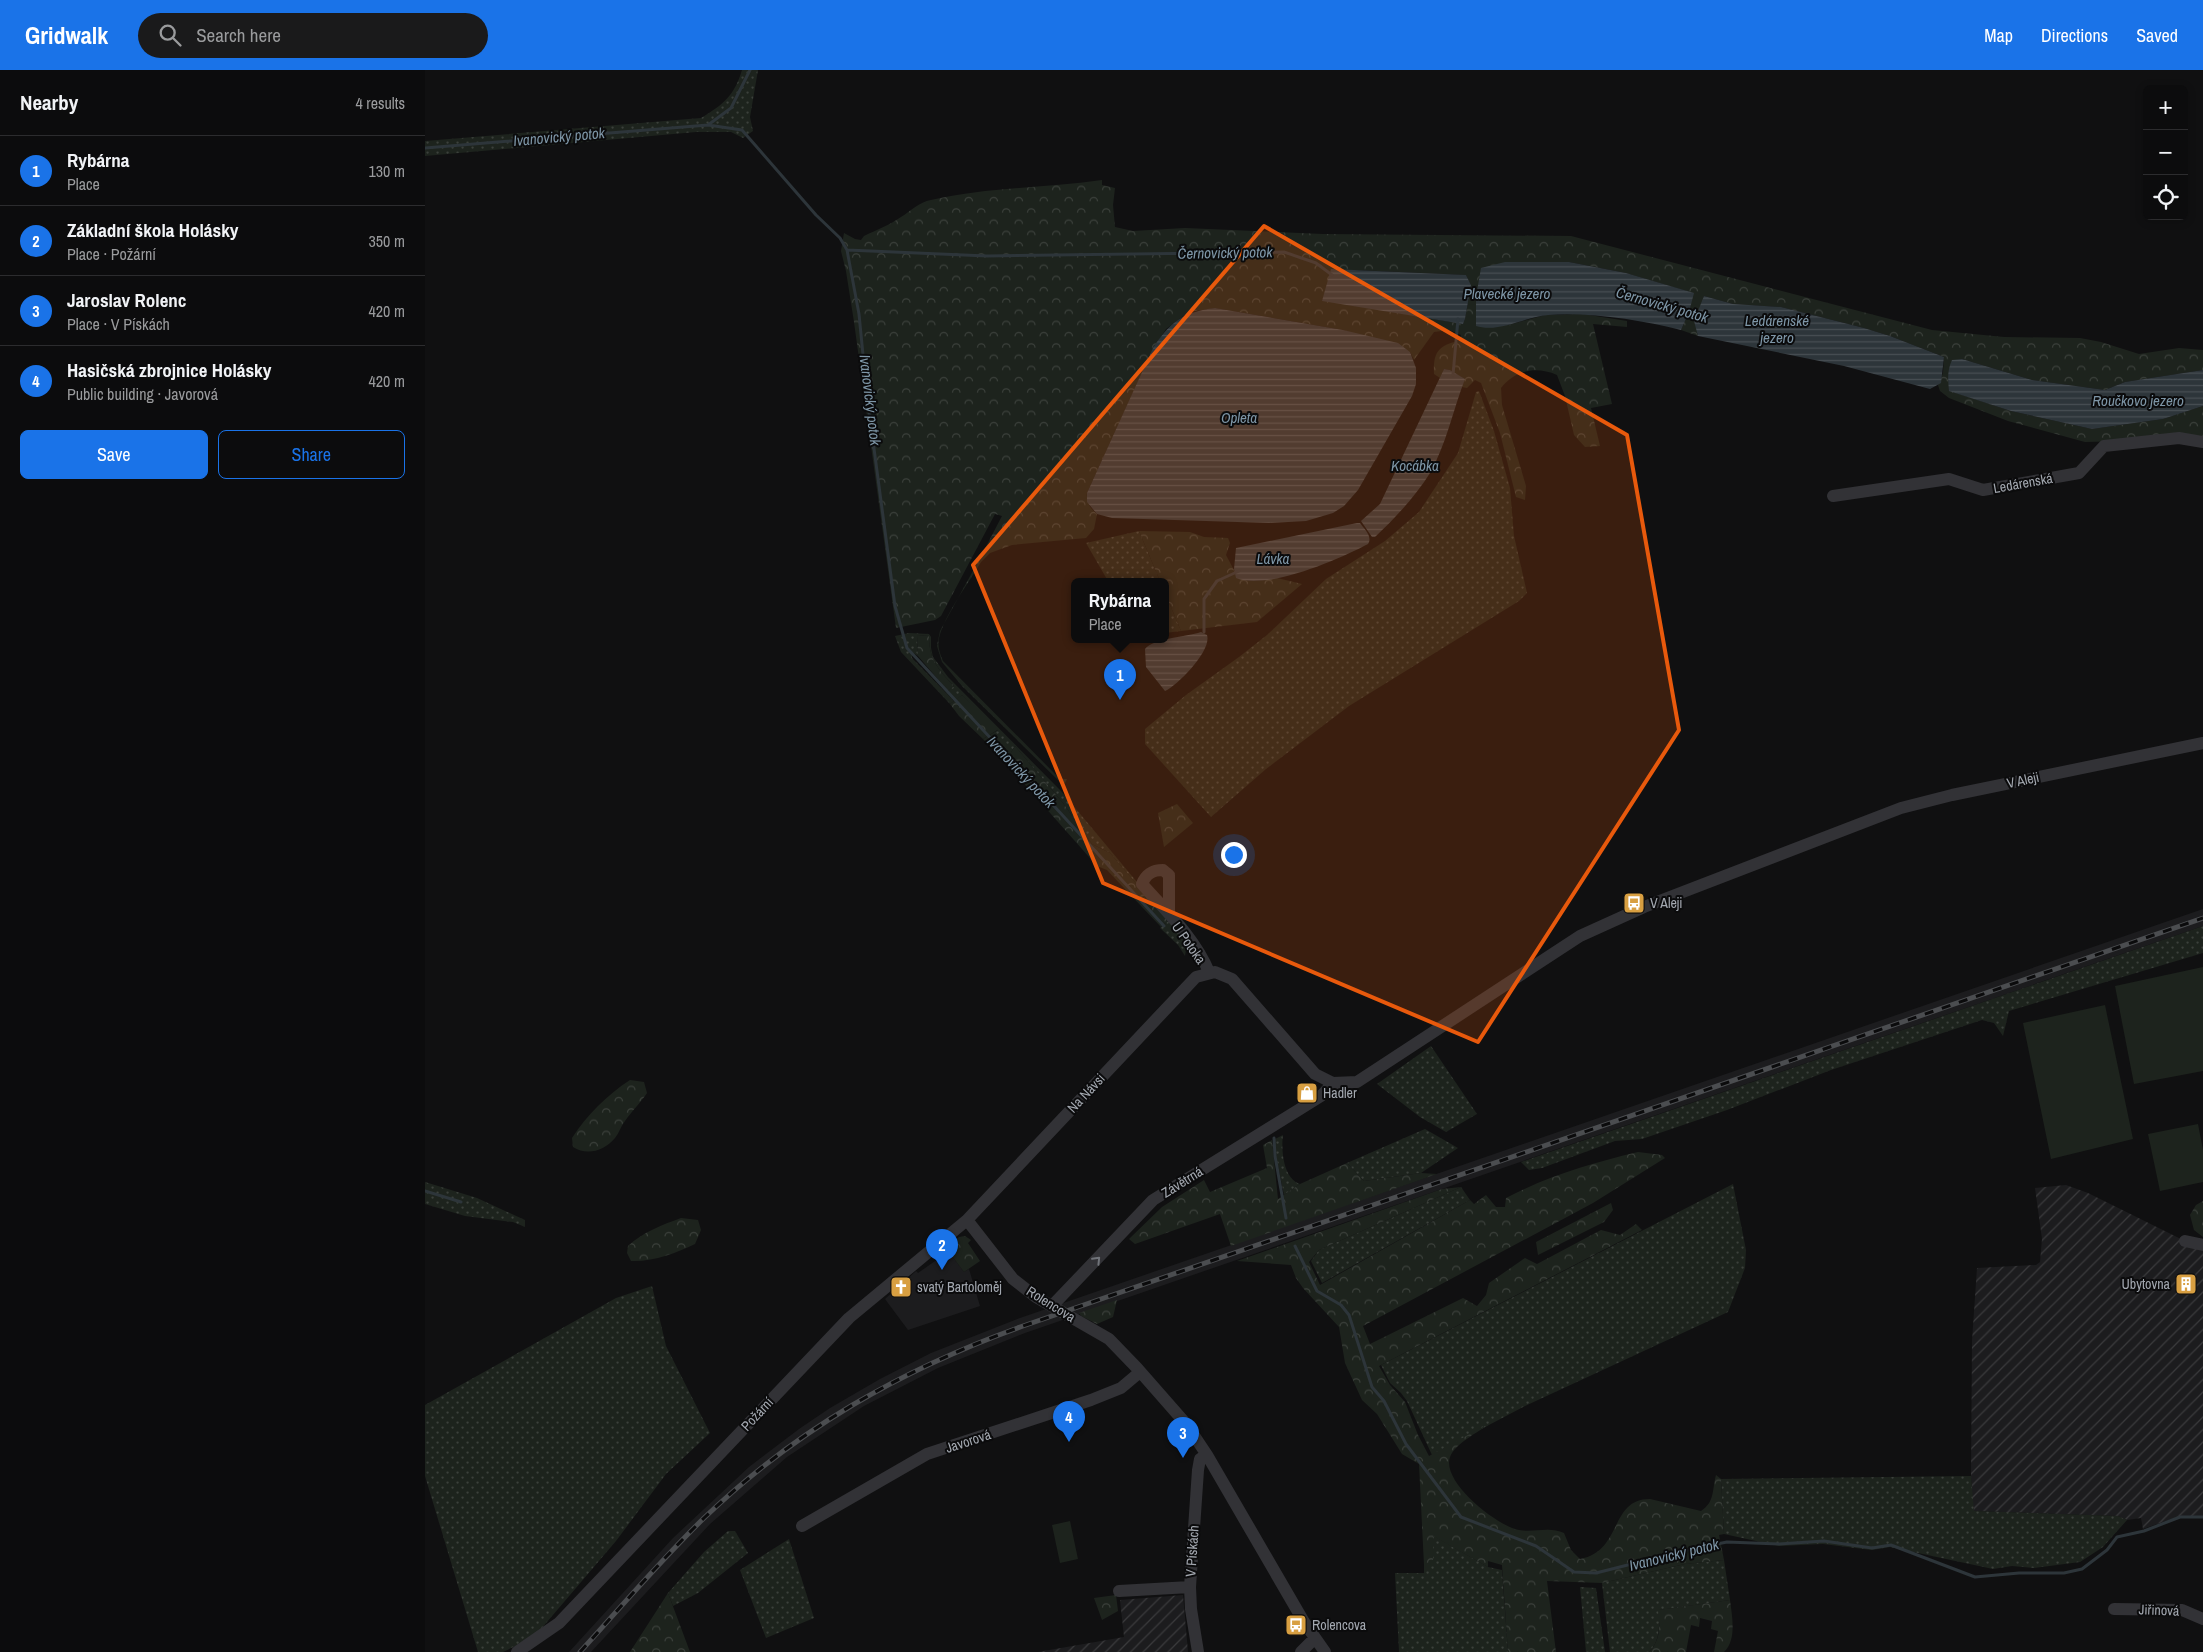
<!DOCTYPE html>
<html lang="en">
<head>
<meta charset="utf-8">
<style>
	body { margin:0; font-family:"Archivo Narrow",sans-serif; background:#1a1a1b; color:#f1f3f6 }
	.controls { position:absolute; right:15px; top:15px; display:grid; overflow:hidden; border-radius:8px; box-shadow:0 2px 8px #0003 }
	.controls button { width:45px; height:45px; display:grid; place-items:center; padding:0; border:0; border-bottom:1px solid #2c2c2e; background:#0c0c0d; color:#f1f3f6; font:25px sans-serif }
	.you { position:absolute; left:808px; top:784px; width:18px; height:18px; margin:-12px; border:4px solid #fff; border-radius:50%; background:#1a73e8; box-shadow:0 0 0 8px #1a73e833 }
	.badge { display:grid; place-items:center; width:32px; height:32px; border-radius:50%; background:#1a73e8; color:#fff; font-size:16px; font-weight:700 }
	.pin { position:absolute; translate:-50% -41px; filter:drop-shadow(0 1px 2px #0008) }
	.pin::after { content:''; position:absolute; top:26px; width:18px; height:15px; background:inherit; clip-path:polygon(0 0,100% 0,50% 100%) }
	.popup { position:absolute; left:646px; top:508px; width:98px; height:65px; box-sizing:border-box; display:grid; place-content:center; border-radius:8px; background:#0c0c0d; filter:drop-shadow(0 1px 4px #0005); font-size:16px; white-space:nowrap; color:#9a9b9d }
	.popup b { font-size:19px; color:#f1f3f6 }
	.popup::after { content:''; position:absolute; left:50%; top:100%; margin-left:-10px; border:10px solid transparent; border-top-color:#0c0c0d }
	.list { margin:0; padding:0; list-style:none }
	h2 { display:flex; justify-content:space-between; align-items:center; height:65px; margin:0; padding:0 20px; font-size:21px }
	h2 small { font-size:16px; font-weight:400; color:#9a9b9d }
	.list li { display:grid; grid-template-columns:32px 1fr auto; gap:15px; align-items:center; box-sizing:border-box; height:70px; padding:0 20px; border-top:1px solid #2c2c2e }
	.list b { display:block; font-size:19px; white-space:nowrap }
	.list p { margin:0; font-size:16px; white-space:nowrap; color:#9a9b9d }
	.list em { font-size:16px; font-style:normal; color:#9a9b9d }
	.actions { display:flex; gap:10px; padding:15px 20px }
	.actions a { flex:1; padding:11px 0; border:1px solid #1a73e8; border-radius:8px; text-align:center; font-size:18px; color:#1a73e8 }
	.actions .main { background:#1a73e8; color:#fff }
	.icon { flex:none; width:28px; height:28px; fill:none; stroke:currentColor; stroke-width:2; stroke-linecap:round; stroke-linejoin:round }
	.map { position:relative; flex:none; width:1778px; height:1582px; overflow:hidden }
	header { display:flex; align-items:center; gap:30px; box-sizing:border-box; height:70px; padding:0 25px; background:#1a73e8; color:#fff }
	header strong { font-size:24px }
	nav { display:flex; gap:28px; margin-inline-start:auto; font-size:18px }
	.search { width:350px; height:45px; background:#1a1a1b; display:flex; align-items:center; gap:12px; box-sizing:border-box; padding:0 18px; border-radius:28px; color:#9a9b9d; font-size:19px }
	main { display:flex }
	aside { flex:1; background:#0c0c0d }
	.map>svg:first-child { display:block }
	.built { fill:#1c1c1e }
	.industrial { fill:url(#industrial-furrows) }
	.grass { fill:url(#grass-dots) }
	.forest { fill:url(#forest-crowns); fill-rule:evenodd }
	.pitch { fill:#1d231d }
	.water { fill:url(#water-rules) }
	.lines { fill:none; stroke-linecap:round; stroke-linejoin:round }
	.stream { stroke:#2d353a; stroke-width:3 }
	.minor { stroke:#323236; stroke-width:12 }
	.rail-casing { stroke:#4b4d50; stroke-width:5 }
	.rail { stroke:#0b0b0c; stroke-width:3; stroke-dasharray:9; stroke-linecap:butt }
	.oneway { stroke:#707379 }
	.marked { fill:#e8590c; fill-opacity:0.2; stroke:#e8590c; stroke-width:4; stroke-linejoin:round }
	.labels { text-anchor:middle; stroke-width:4; stroke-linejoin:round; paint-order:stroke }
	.street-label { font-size:14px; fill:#a3a8b0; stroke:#0b0b0c }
	.poi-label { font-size:14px; fill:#a3a8b0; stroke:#0b0b0c; text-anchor:start }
	.water-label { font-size:15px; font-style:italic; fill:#7e96a7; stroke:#0b0b0c }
</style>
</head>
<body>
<header>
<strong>Gridwalk</strong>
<div class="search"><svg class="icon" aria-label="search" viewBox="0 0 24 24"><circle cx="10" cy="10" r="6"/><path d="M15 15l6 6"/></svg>Search here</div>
<nav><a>Map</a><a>Directions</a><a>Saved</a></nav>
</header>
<main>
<aside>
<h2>Nearby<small>4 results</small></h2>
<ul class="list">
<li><span class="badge">1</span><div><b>Rybárna</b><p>Place</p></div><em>130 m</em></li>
<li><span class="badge">2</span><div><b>Základní škola Holásky</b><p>Place · Požární</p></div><em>350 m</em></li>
<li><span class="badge">3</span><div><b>Jaroslav Rolenc</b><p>Place · V Pískách</p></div><em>420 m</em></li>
<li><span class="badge">4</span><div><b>Hasičská zbrojnice Holásky</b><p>Public building · Javorová</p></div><em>420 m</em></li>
</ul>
<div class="actions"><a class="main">Save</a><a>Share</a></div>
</aside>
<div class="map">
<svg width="1778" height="1582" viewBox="0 0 1778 1582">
	<defs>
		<pattern id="industrial-furrows" width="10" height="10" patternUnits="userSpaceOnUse" patternTransform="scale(1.25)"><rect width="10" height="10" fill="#1c1c1e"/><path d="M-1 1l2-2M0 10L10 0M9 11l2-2" fill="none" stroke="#3a3a3c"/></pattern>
		<pattern id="grass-dots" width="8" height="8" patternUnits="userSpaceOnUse" patternTransform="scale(1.25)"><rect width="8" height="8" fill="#1d231d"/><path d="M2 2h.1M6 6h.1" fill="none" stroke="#3b403b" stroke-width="1.8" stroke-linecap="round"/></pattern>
		<pattern id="forest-crowns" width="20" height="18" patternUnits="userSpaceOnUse" patternTransform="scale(1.25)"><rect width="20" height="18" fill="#1d231d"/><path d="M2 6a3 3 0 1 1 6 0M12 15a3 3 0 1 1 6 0" fill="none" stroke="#3b403b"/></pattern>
		<pattern id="water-rules" width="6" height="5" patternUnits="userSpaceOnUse" patternTransform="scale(1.25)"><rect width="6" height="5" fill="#2d353a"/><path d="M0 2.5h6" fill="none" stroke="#484f54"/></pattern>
	</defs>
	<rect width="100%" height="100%" fill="#101011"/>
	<!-- built -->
	<path class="built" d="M1778,839V856L600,1263L513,1298L439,1336L362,1387L285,1454L166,1582H144L248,1468L324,1397L374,1359L405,1338L455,1309L506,1283L595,1248Z
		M521,1178L539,1202L544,1199L555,1236L483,1260L460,1229L473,1217L476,1221L480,1220L477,1214L491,1201L493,1203L513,1189L511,1186Z"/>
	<!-- industrial -->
	<path class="industrial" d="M1641,1115L1663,1123L1760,1171L1778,1176V1446H1755L1718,1459L1716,1448L1702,1450L1693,1446L1548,1441L1546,1406L1547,1271L1552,1198L1611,1195L1615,1192L1617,1169L1610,1118Z
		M758,1525L763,1582H613L699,1567L695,1530Z"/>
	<!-- grass -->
	<path class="grass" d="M317,0H333L325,47L328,61L318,68L306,62H271L0,86V71L276,48C299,34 309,26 317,0Z
		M1054,321L1069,361L1085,418L1089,466L1102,523L1094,531L924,636L841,699L786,747L720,674V659L761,625L814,587L842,565L901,509L960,471L994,442L1033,383L1051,322Z
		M714,461L735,511H683L661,473Z
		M555,488L556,492C543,514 520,544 514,568C512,576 515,584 518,591L635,709H642L640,713H636L537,616L517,592L512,576L515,561Z
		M740,523L756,561L740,563Z
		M484,563L504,564L506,567V578L508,587L523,607L636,721L762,872L760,886L753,875L735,858L743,851L685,783L667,774L638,733L590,676L580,692L558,669L573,660L537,625L531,630L523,621L529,616C513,599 504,590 504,566L492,565L493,586L487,582V588L529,631L525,634L476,582L470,566Z
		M1778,856V883L1584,941L1578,966L1569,953L1557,950L1406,1000L1302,1040L1217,1069L1190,1071L1117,1098L1104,1100L1096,1092Z
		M1006,976L1052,1044L1021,1062L995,1047L952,1014Z
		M1000,1059L1033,1078L996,1103L939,1111L922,1093Z
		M858,1065C856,1079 858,1109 875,1114L859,1125L851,1086L850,1069Z
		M0,1112L52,1128L100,1150V1157L88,1152L40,1146L0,1134Z
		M1308,1114L1321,1180L1320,1198L1303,1242L1100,1336L1007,1385L982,1331L976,1323L965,1313L956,1295Z
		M1036,1117L1045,1130L897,1213L886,1191L894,1180Z
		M227,1216L241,1276L285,1363L241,1404L191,1471L116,1559L99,1572L78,1582H53L0,1406V1335L191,1228Z
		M1546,1406L1549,1441L1693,1446L1702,1450L1678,1477L1655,1492L1609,1498L1587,1496L1568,1499L1465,1477L1447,1480L1398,1474L1354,1476L1299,1464L1296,1409Z
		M303,1461H310L323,1483L273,1523L248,1536L243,1523L279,1482Z
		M1007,1465L1063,1497L1077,1500L1083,1582H974L970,1503H999V1495L1008,1494Z
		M364,1469L389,1548L341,1568L315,1500Z
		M1299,1490L1305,1530L1234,1540C1234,1555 1236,1570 1224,1582H1185L1177,1513L1260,1494Z
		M1155,1517L1171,1518L1180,1582H1161Z"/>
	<!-- forest -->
	<path class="forest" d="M677,110V115L690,118L688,135L690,157L708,161L760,158L898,164L1146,166L1507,260L1579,267L1655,268L1676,272L1714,284L1754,278L1778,280V300L1700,312L1680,320L1607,310L1537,289L1525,321L1586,341L1667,359L1738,349L1778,336V369L1660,372L1583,351L1524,328L1515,321L1513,315L1518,303L1519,287L1465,266L1439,258L1356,237L1308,234L1279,226L1272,262L1273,266L1256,260L1264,242L1268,223L1201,203L1144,192H1080L1083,255L1120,245L1158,244L1202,251V257L1168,254L1187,334L1166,338L1175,376L1160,377L1149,365L1140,326L1132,305C1111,296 1090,300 1076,318L1077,335L1101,416L1100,430L1091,427L1075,363L1056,313L1050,310L1042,318L1037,317L1039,309L1025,300L1019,299L1015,308L1009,304C1008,283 1013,275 1034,271L1036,265L1024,260L1009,262L989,290L985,282L918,260L790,238L765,242L757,247L741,259L728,279L662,423C661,432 665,438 672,444L669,459L661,468L587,475L565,483L556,492L555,488L577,446L570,444L516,546L510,550L471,558L429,252L421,201L416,181L419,163L430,169L436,170L439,166C451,160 465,155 476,147C486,141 494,132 506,130C562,117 620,118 677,110ZM931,200L1041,205L1046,215L1040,249L1038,254L897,230Z
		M714,461L765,462L779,467L803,468L805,473L801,485L810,502L828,511L852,508L877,514L832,552L756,561L740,523V511H735Z
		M492,565L504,566C504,590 513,599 529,616L523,621L493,586Z
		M537,625L574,659L558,669L534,646L525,634Z
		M590,676L638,733L667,774L685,783L743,851L736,857L682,800L672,796L580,692Z
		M752,734L768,753L739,777L733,743Z
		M205,1010L219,1012L222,1023C216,1032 207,1041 200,1051C196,1056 194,1063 190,1068C179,1081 162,1086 148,1077L147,1068C162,1045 182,1025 205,1010Z
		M847,1070L853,1129L875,1114L922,1093L939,1111L996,1103L1012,1104L806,1176L795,1144L710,1174L704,1169L737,1137L779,1110L785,1122L842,1098L838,1075Z
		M1213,1082L1237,1085L1240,1088L1168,1133L938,1256L945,1274L1038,1228L1052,1236L1061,1225L1064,1213L1100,1188L1112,1194L1176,1160L1195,1165L1211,1154L1217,1160L954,1296L965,1315L980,1332L993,1365L1004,1386L1069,1351C1057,1360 1030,1373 1025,1387C1016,1412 1072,1456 1094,1460C1109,1463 1124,1456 1139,1463L1146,1480L1155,1489C1198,1481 1184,1429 1225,1429L1276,1441C1290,1432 1287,1420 1291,1405L1296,1409L1299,1464L1294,1465L1299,1490L1260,1494L1177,1513L1122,1511L1131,1582H1083L1077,1495L1063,1491V1497L1008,1466V1495H999L994,1394L977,1384L952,1344L937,1330L920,1293L914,1257L878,1218L871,1208L866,1195L812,1191L1017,1119L1036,1117L894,1180L884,1192L895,1215L1045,1130L1049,1134L1061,1125L1071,1137H1080L1081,1128C1123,1106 1167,1093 1213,1082Z
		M1778,1131V1167L1769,1160L1765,1145L1771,1135Z
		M1186,1133L1188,1140L1179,1152L1113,1185L1111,1172Z
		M256,1148L273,1150L276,1160L270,1174C251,1183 228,1192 206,1191L202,1183L203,1176C218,1162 237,1155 256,1148Z
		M540,1166L546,1170L543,1173L555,1191L539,1202L521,1178L534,1167Z
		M692,1230L688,1247L672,1254L656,1246L654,1243Z
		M243,1523L265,1582H205Z
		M691,1525L693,1541L677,1550L669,1528Z
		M1305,1530C1307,1546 1312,1570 1299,1582H1289L1293,1561L1286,1559L1287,1551L1275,1548L1274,1557L1266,1555L1261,1582H1224C1236,1570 1235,1555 1233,1540Z"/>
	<!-- pitch -->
	<path class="pitch" d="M1778,897V1001L1709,1014L1690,916Z
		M1680,935L1708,1069L1626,1089L1598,953Z
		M1773,1054L1778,1080V1112L1735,1121L1723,1064Z
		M645,1451L653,1489L635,1493L627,1455Z"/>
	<!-- water -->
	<path class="water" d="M1080,192H1144L1201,203L1269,223L1264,242L1256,260C1215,250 1165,242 1123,245C1099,247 1074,263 1051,256V227L1056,198Z
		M906,199L1041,205L1046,215L1040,249L1038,254L897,231Z
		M1279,226L1308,234L1356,237L1439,258L1465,266L1519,287L1516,313L1505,319L1419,296L1273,266L1269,251Z
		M790,238L918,260L973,273L985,282L991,298V314L987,326L933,420L919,436L908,443L881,451L844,453L687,448L672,444L662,432V423L728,278C745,252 758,242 790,238Z
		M1537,289L1607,310L1680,320L1700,312L1778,300V336L1738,349L1667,359L1586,341L1524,321C1523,309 1522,301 1527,290Z
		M1019,299L1025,300L1040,309C1028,340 1021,375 1005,403C990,427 970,448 950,467H947L936,451L955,434Z
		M932,453H935C939,459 948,466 943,474C915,489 841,521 811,508L809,499L811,478Z
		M776,562L782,565C787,580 754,614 740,621L721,597L720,579C729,568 761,567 776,562Z"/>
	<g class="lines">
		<!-- stream -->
		<path class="stream" d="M283,55L306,38L325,0
			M0,78L283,55L317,60L391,145L415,168L422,180L434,244L442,326L470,536L482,578L571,674L574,682L607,712L739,856
			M422,180L562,186L859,182L891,193L907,205
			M1041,223L1055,224
			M1260,242L1273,246
			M1028,305L1033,249
			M779,562V529L792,511L814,501
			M849,1068L850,1086L861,1148
			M0,1121L36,1132
			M870,1176L892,1221L916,1235L924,1245L947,1317L959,1331L981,1374L1036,1447L1111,1476L1149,1502L1171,1503L1262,1480L1302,1472L1354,1474L1399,1471L1447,1478L1466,1475L1550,1507L1594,1503H1639L1657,1499L1682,1480L1692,1467L1719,1461L1755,1447H1778"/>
		<!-- minor -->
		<path class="minor" d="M1408,426L1524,409L1558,420L1654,403L1679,376L1754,368L1778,372
			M744,844V805L738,800C727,800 721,804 717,814C741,841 770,868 784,902
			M542,1150L588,1209L611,1227L684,1269L712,1298L762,1355L782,1385L879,1552L900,1582
			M1760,1171L1778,1175
			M627,1236L728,1130L896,1026L908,1013
			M377,1456L502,1384L666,1330L696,1318L715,1302
			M694,1521L765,1517
			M1689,1539L1757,1540L1778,1549
			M92,1582L134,1553L424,1248L542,1150L771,907L790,902L807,909L890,1004L908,1013L932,1012L1155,866L1219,837L1476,738L1527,725L1778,673
			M773,1582L766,1539L765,1517L773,1400L775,1389L782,1385
			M876,1582L890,1568"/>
		<!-- rail casing -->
		<g class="rail-casing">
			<path id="rail" d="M155,1582C196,1537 235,1491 279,1448C372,1359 477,1299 598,1256L1778,848"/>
		</g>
		<!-- rail -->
		<use href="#rail" class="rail"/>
	</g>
	<!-- one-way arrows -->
	<defs><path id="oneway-chevron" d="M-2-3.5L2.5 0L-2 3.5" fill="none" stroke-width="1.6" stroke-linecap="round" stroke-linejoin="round" transform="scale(1.25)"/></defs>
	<use class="oneway" href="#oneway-chevron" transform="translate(672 1190) rotate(-46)"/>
	<!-- marked area -->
	<path class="marked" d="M839,156L1202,365L1254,660L1053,972L678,813L548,495Z"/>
	<!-- icons -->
	<defs>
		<g id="bus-square" transform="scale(1.125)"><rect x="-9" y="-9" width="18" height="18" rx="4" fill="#d89f41" stroke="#0b0b0c"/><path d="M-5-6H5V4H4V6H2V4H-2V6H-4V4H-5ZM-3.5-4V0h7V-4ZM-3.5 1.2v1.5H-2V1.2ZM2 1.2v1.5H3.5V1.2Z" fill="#fff"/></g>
		<g id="shop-square" transform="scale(1.125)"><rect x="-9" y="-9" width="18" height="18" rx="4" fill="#d89f41" stroke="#0b0b0c"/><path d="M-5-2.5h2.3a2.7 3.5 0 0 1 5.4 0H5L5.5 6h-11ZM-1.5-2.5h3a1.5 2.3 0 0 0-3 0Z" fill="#fff"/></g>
		<g id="building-square" transform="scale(1.125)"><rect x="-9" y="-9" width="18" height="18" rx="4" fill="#d89f41" stroke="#0b0b0c"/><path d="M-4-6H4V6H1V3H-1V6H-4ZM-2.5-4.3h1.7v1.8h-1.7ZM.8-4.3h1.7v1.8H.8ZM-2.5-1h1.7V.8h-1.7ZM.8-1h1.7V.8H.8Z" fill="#fff"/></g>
		<g id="church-square" transform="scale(1.125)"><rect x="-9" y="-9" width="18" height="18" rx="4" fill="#d89f41" stroke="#0b0b0c"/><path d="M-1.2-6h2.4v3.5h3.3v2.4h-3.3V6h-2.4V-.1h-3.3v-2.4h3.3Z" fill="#fff"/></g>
	</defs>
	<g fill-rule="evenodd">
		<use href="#bus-square" x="1209" y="833"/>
		<use href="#shop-square" x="882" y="1023"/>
		<use href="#building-square" x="1761" y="1214"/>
		<use href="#church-square" x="476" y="1217"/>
		<use href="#bus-square" x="871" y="1555"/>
	</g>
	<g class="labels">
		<!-- street labels -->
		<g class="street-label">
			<text transform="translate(1598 413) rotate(-10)" y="5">Ledárenská</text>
			<text transform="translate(1598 710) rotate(-12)" y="5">V Aleji</text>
			<text transform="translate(764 873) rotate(55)" y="5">U Potoka</text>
			<text transform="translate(661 1023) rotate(-47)" y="5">Na Návsi</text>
			<text transform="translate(757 1112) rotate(-32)" y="5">Závětrná</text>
			<text transform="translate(626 1234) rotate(32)" y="5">Rolencova</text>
			<text transform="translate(332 1344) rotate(-47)" y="5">Požární</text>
			<text transform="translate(543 1371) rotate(-18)" y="5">Javorová</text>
			<text transform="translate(767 1481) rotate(-86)" y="5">V Pískách</text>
			<text transform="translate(1734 1540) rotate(2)" y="5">Jiřinová</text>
		</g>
		<!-- poi labels -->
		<g class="poi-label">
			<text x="1225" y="838">V Aleji</text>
			<text x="898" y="1028">Hadler</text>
			<text x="1745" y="1219" text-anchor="end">Ubytovna</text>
			<text x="492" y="1222">svatý Bartoloměj</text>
			<text x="887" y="1560">Rolencova</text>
		</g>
		<!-- water labels -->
		<g class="water-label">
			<text transform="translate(134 67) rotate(-5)" y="5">Ivanovický potok</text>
			<text transform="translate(800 183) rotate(-1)" y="5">Černovický potok</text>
			<text x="1082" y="229">Plavecké jezero</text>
			<text transform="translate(1237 235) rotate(16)" y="5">Černovický potok</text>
			<text x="1352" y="256">Ledárenské<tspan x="1352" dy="17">jezero</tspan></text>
			<text transform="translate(445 330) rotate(83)" y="5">Ivanovický potok</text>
			<text x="1713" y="336">Roučkovo jezero</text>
			<text x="814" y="353">Opleta</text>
			<text x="990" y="401">Kocábka</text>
			<text x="848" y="494">Lávka</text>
			<text transform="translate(596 702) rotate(47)" y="5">Ivanovický potok</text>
			<text transform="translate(1249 1485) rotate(-14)" y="5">Ivanovický potok</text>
		</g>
	</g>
</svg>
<div class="controls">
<button>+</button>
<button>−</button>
<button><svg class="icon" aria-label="locate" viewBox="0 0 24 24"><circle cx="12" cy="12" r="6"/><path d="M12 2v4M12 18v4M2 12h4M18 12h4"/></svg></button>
</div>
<div class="you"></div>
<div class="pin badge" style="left:695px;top:630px">1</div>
<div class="popup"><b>Rybárna</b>Place</div>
<div class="pin badge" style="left:517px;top:1200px">2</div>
<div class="pin badge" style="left:758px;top:1388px">3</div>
<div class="pin badge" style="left:644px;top:1372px">4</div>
</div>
</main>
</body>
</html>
